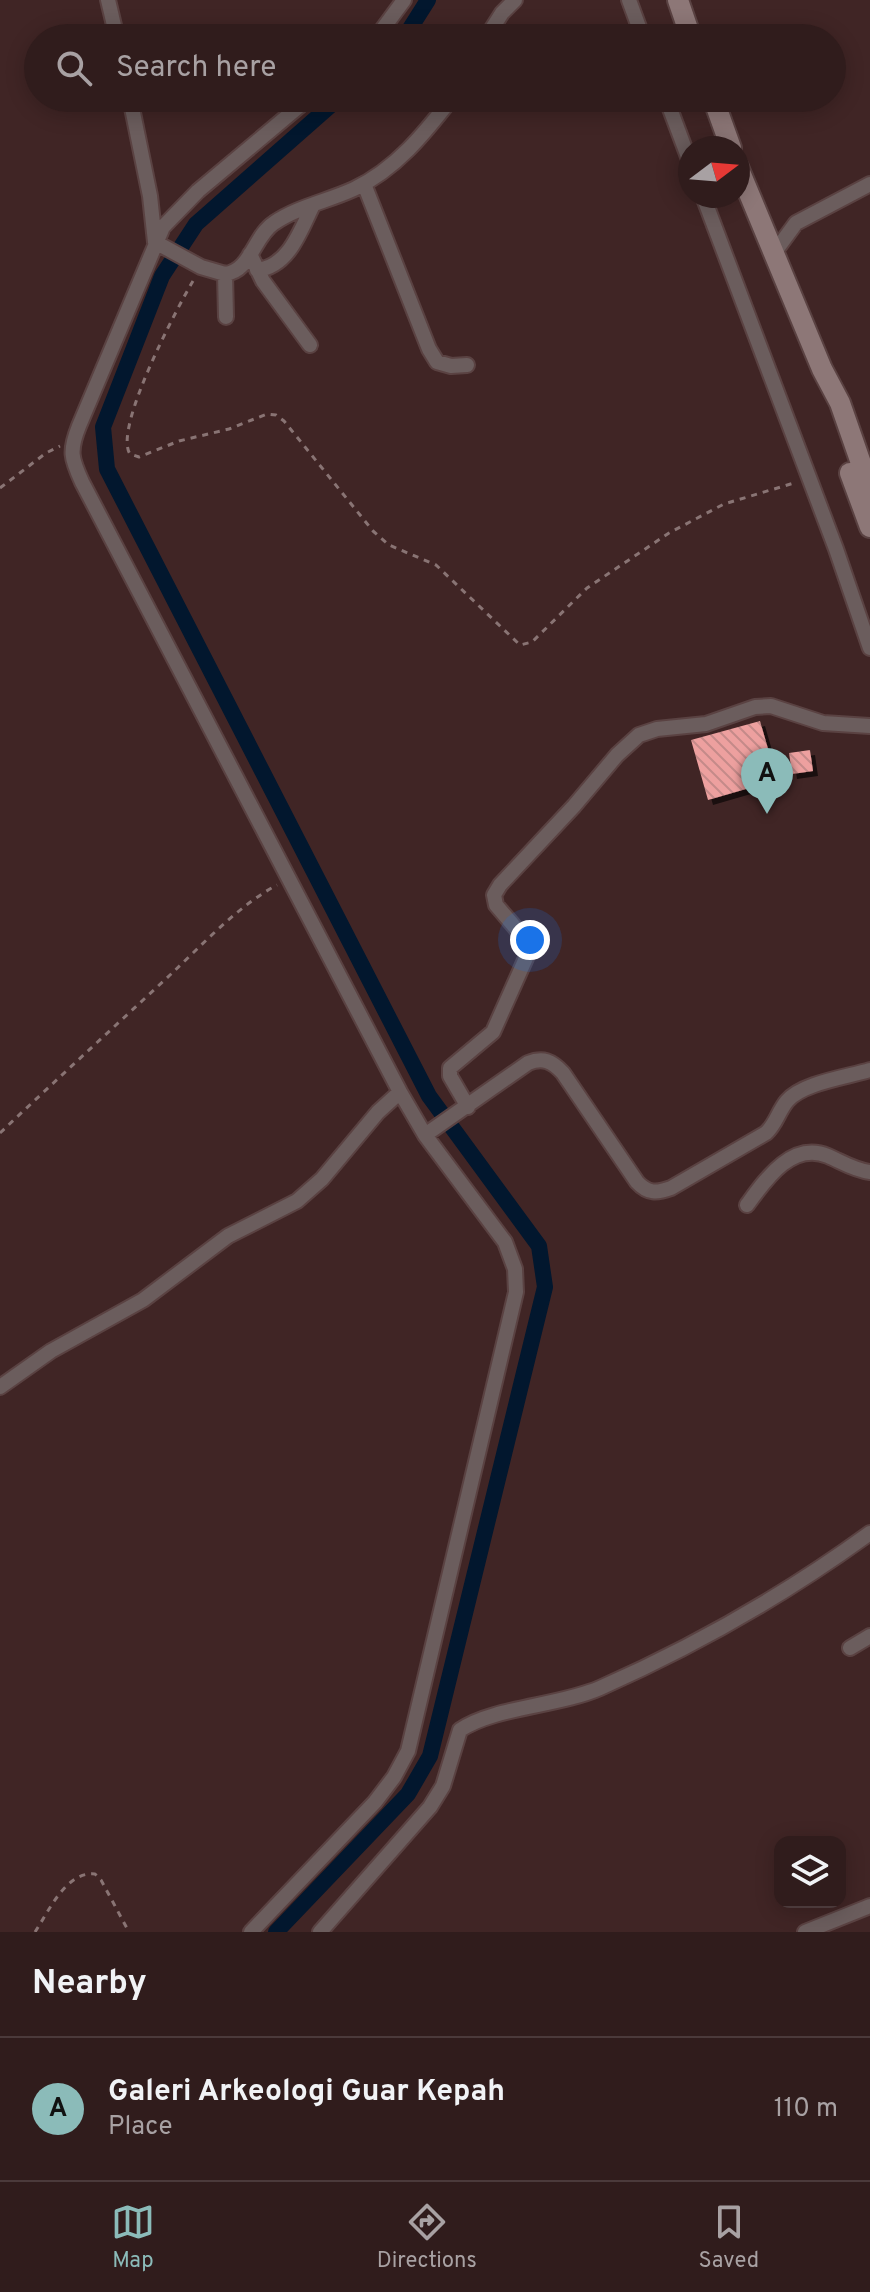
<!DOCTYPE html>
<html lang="en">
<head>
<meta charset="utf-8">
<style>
	body { margin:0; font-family:Overpass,sans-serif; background:#3c2929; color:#f1f3f6 }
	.controls { position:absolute; right:24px; bottom:24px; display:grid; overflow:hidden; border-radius:16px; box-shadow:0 4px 20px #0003 }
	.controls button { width:72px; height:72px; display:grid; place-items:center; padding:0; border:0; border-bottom:2px solid #4b3a3b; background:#301c1c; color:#f1f3f6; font:40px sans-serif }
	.compass { position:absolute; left:678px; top:136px; width:72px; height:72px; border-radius:50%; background:#301c1c; box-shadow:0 4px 20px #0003; rotate:74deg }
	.you { position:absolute; left:530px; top:940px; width:28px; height:28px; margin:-20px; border:6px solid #fff; border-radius:50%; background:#1a73e8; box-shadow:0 0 0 12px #1a73e833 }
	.badge { display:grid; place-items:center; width:52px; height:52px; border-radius:50%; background:#8bbbb9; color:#111; font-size:26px; font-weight:700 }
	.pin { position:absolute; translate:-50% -66px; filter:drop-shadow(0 2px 4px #0008) }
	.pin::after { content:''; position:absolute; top:42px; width:28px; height:24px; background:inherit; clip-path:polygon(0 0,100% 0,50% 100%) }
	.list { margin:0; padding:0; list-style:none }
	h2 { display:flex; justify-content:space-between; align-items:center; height:104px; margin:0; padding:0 32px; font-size:34px }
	h2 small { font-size:26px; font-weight:400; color:#a8a1a3 }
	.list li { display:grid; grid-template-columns:52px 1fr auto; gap:24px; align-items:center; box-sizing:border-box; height:144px; padding:0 32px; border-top:2px solid #4b3a3b }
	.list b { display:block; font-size:30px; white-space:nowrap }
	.list p { margin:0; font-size:26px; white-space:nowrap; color:#a8a1a3 }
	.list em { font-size:26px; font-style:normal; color:#a8a1a3 }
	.icon { flex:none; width:44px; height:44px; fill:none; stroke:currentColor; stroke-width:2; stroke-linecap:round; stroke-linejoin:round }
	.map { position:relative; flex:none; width:870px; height:1932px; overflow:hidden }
	.search { position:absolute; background:#301c1c; box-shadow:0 4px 20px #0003; left:24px; right:24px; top:24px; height:88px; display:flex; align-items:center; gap:20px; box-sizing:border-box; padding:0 28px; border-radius:44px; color:#a8a1a3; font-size:30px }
	.sheet { height:248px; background:#301c1c }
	nav { display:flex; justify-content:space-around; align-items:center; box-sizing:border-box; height:112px; border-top:2px solid #4b3a3b; background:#301c1c; font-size:22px; color:#a8a1a3 }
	nav a { display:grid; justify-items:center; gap:4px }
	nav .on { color:#8bbbb9 }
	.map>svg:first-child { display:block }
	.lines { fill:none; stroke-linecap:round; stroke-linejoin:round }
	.canal { stroke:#02172e; stroke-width:16 }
	.building { fill:url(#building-back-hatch); filter:url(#shadow) }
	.street-casing { stroke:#5a4242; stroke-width:18 }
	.secondary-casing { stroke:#5a4242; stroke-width:24 }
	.path { stroke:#897474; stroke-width:3; stroke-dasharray:6 6; stroke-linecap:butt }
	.street { stroke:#6b5d5d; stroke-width:14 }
	.secondary { stroke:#8d7777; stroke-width:20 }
</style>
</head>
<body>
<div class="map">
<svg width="870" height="1932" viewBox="0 0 870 1932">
	<defs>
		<pattern id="building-back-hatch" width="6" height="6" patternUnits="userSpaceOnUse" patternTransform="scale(2)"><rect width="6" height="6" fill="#eda09f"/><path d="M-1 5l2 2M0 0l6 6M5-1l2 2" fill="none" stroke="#c58a89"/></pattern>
		<filter id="shadow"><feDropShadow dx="5" dy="5" stdDeviation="0" flood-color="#0009"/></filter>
	</defs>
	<rect width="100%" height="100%" fill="#402525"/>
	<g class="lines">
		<!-- canal -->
		<path class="canal" d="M404,38L428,0
			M276,1932L408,1794L430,1756L545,1287L539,1246L429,1096L107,469L103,427L162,276L196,224L339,98"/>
	</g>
	<!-- building -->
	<path class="building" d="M760,721L777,780L708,800L691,740Z
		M810,750L813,771L792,774L789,753Z"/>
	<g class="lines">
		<!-- street casing -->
		<g class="street-casing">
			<path id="street" d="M108,0L117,38
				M629,0L643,38
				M376,38L404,0
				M486,38L502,13L515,0
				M130,98L150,196L155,242L201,267L225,274C251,271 254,236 274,223C297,207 328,201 354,189C396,169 424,134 452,98
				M666,98L690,162
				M364,184L429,349L437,362L451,366L467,365
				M703,196L836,549L870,648
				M774,253L796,223L870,184
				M250,254L263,281L310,345
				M257,270C288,267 300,232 312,207
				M225,274L226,317
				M468,1107L450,1076V1068L493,1032L526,958L525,939L496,905L494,895L500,885L574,806L617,755L639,735L657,729L706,724L755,707L771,706L823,723L870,726
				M425,1135L528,1063C543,1057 552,1061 563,1073L637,1182C648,1194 657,1193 671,1188L766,1133C776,1124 778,1112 787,1101C802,1083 847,1077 870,1070
				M747,1205C766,1179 792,1141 828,1156C842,1162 854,1170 870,1172
				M0,1387L51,1351L143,1300L228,1236L297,1201L322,1179L378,1112L400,1092
				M850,1648L870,1636
				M251,1932L375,1802L394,1777L408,1751L516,1292L515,1269L505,1242L425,1135L400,1092L82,482C71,458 69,451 79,426L163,227L198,191L309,98
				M320,1932L430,1807L443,1786L460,1730C494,1707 559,1706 600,1688C695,1646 786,1594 870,1533
				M805,1932L870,1906"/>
		</g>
		<!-- secondary casing -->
		<g class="secondary-casing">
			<path id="secondary" d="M678,0L691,38
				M713,98L731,148
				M738,167L822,369L840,403L870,489
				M850,473L870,527"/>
		</g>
		<!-- path -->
		<path class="path" d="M193,281C177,308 113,429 130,454L139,457L179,441L229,429L267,414L276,415L284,421L373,531L389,545L436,565L520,645L532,642L587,588L669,533L724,504L794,483
			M0,488L46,453L60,446
			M0,1133C56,1080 113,1028 170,975C202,945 239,905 277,885
			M35,1932C49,1911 66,1871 95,1874L101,1880L129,1932"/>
		<!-- street -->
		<use href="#street" class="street"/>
		<!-- secondary -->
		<use href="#secondary" class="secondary"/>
	</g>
</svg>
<div class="controls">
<button><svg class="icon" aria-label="layers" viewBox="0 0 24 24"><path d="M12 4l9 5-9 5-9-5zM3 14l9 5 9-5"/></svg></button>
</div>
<svg class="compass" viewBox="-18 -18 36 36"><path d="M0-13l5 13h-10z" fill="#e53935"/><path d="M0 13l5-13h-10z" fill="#a8a1a3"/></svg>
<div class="you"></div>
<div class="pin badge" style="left:767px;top:814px">A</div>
<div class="search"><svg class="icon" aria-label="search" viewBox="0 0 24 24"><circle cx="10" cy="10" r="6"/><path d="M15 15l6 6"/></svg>Search here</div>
</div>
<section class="sheet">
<h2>Nearby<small></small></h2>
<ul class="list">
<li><span class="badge">A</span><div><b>Galeri Arkeologi Guar Kepah</b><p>Place</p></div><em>110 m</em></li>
</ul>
</section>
<nav>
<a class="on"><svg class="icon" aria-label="map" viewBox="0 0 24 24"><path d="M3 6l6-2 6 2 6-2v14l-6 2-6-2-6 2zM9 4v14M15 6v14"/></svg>Map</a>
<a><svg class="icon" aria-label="directions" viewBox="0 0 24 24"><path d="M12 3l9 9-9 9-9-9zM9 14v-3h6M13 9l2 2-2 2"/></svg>Directions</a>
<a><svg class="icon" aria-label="saved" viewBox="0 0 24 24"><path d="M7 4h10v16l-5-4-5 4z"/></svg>Saved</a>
</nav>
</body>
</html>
